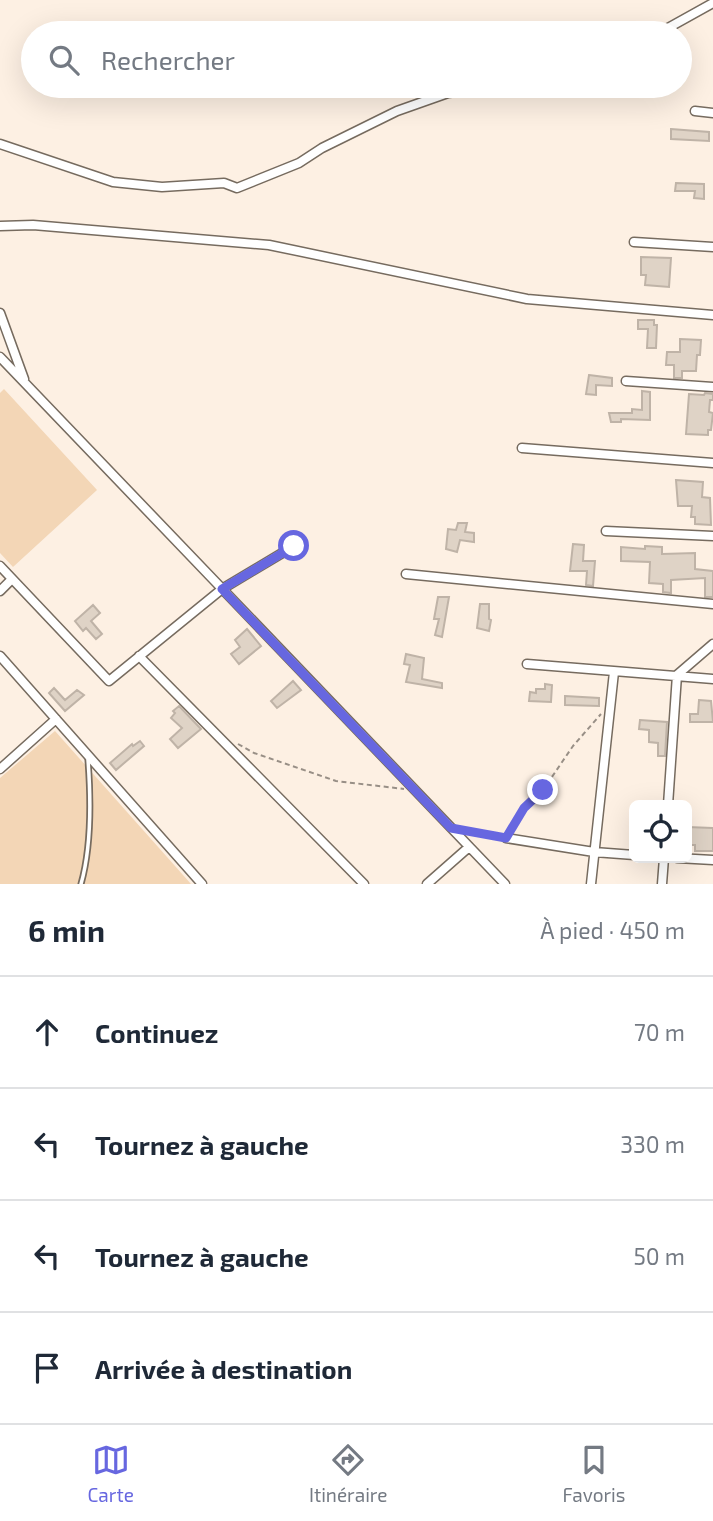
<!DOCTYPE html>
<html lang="fr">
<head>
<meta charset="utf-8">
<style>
	body { margin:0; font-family:"Exo 2",sans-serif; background:#f6f6f7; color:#1f2937 }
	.controls { position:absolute; right:21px; bottom:21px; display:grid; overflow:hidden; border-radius:10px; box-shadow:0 7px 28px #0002 }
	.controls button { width:63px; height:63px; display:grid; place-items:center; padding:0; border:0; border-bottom:2px solid #e0e1e3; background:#fff; color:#1f2937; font:35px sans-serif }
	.stop { position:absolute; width:21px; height:21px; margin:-16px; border:5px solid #6767e0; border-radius:50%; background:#fff }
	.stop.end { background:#6767e0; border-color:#fff; box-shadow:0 2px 7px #0008 }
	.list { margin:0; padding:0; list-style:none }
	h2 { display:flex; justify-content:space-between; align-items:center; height:91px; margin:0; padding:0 28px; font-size:30px }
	h2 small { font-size:23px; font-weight:400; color:#747a83 }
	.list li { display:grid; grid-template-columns:46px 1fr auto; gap:21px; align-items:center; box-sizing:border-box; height:112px; padding:0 28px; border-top:2px solid #e0e1e3 }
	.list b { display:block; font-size:26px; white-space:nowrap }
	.list em { font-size:23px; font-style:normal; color:#747a83 }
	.icon { flex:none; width:38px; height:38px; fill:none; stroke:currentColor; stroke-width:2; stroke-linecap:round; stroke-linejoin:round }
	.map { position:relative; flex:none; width:713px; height:884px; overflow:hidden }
	.search { position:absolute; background:#fff; box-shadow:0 7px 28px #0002; left:21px; right:21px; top:21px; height:77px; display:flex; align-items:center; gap:18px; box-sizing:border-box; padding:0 24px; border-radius:38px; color:#747a83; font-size:26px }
	.sheet { height:539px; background:#fff }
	nav { display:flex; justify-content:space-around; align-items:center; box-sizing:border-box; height:98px; border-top:2px solid #e0e1e3; background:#fff; font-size:19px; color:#747a83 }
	nav a { display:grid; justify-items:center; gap:4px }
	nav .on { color:#6767e0 }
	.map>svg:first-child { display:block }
	.green { fill:#f3d6b6 }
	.building { fill:#dfd3c6; stroke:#bfb3a7; stroke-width:2 }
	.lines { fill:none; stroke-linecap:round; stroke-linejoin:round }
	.service-casing { stroke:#766b5f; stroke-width:7 }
	.minor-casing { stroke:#766b5f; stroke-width:11 }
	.path { stroke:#988f86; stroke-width:2; stroke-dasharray:5 3.5; stroke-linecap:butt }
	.service { stroke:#fff; stroke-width:3.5 }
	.minor { stroke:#fff; stroke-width:8 }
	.route { stroke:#6767e0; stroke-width:9 }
</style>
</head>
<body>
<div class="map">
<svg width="713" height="884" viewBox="0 0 713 884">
	<rect width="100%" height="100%" fill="#fdf0e3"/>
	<!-- green -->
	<path class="green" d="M4,389L97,490L13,567L0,553V393Z
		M55,731L191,884H0V778Z"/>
	<!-- building -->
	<path class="building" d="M671,129L709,132V141L671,139Z
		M676,183L704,184V199L694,198L695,191H675Z
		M641,257L671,258L669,287L645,285L646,275H641Z
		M638,320H654V325H657L656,348H647L648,329H638Z
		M680,339L701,340L700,355H697L696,371H682V378H674V365H666L667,352H680Z
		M589,375L612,378V386L596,385V395L586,394Z
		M642,391L650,392V420L621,419V422H611L609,413H632V409L642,410Z
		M705,393L713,394V400H710L709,412L713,413L711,430H708V435L686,434L689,394L704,395Z
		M676,480L703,482L702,497L710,498L711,525L695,524V517H691L692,506H678Z
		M458,523H467L465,532L474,533V542L460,540L457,552L446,549L448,529L456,530Z
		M573,544L584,545L583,561H595L593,586L586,585L587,571H570Z
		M645,546L662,547V554L695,553V569L713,571V597H705V578L671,580V593L663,592V584L649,583L650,562L621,561V547L645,549Z
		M438,597H449L442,637L435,635L439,619H434Z
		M480,604H489V619L491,620L489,631L477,628Z
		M93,605L100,613L91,621L102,634L96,639L86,628L83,631L75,621Z
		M247,629L261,646L239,664L231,654L240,647L235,640Z
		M406,654L424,658L422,679L442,683V688L406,682L410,665L404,664Z
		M293,681L301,690L277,708L271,701Z
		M545,684L552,685L551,702L529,701L530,692L536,693V689H545Z
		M54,688L65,700L77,690L84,695L65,711L49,693Z
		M565,696L599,698V706L565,705Z
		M699,700L711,701L713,722H690V714H698Z
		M179,706L201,729L178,748L170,739L182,728L171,718L175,713L173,711Z
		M640,720L667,722L665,756H658V743L649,742V730L639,729Z
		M140,741L144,746L116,770L110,763L132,744L133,746Z
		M687,827L713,828V851H695V845H687Z"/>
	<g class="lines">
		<!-- service casing -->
		<g class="service-casing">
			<path id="service" d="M81,884C92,845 91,800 88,760"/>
		</g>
		<!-- minor casing -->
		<g class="minor-casing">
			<path id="minor" d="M659,33L713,3
				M695,111L713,113
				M0,144L113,182L162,187L224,183L237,188L299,163L322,148L397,111L448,93L497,86
				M0,226L33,225L269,245L527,299L713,315
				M634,242L713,247
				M0,313L24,379
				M0,357L505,884
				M626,381L713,387
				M522,448L713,463
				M606,531L713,536
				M0,566L109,681L222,589L294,546
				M406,574L713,604
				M0,591L12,579
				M0,656L202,884
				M139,656L364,884
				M527,664L713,679
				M0,769L56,719
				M668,805L677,675L713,644
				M506,838L594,852L634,855
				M677,858L713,860
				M427,884L469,847
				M591,884L614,672
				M662,884L664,858"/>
		</g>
		<!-- path -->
		<path class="path" d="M238,744L254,753L336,781L404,789
			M510,830L525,808L543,790L573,746L601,714
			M466,831L498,836"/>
		<!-- service -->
		<use href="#service" class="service"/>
		<!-- minor -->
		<use href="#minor" class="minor"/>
	</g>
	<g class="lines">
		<!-- route -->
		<path class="route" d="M294,546L222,589L451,828L506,838L524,808L543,790"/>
	</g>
</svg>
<div class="controls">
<button><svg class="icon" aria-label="locate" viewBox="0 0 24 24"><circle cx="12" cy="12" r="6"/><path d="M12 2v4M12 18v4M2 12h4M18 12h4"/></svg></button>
</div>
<div class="stop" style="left:294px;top:546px"></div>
<div class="stop end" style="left:543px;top:790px"></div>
<div class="search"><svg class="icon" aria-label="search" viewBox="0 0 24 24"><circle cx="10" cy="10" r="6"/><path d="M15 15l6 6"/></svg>Rechercher</div>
</div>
<section class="sheet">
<h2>6 min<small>À pied · 450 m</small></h2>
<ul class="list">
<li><svg class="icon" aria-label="ahead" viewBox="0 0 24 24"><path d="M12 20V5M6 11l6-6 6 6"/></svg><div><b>Continuez</b></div><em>70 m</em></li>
<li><svg class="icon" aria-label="left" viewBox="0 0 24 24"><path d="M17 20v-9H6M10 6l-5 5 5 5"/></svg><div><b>Tournez à gauche</b></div><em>330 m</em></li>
<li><svg class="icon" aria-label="left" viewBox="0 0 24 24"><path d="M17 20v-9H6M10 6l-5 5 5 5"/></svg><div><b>Tournez à gauche</b></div><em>50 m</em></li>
<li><svg class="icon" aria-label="arrive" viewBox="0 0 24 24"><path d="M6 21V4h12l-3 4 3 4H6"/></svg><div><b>Arrivée à destination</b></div></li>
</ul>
</section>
<nav>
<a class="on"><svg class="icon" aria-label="map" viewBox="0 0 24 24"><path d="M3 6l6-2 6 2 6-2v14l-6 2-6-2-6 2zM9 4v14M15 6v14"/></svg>Carte</a>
<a><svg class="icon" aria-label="directions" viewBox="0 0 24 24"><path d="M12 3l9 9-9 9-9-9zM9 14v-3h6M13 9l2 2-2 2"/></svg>Itinéraire</a>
<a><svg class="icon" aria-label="saved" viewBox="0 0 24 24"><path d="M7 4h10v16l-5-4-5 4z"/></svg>Favoris</a>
</nav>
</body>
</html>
